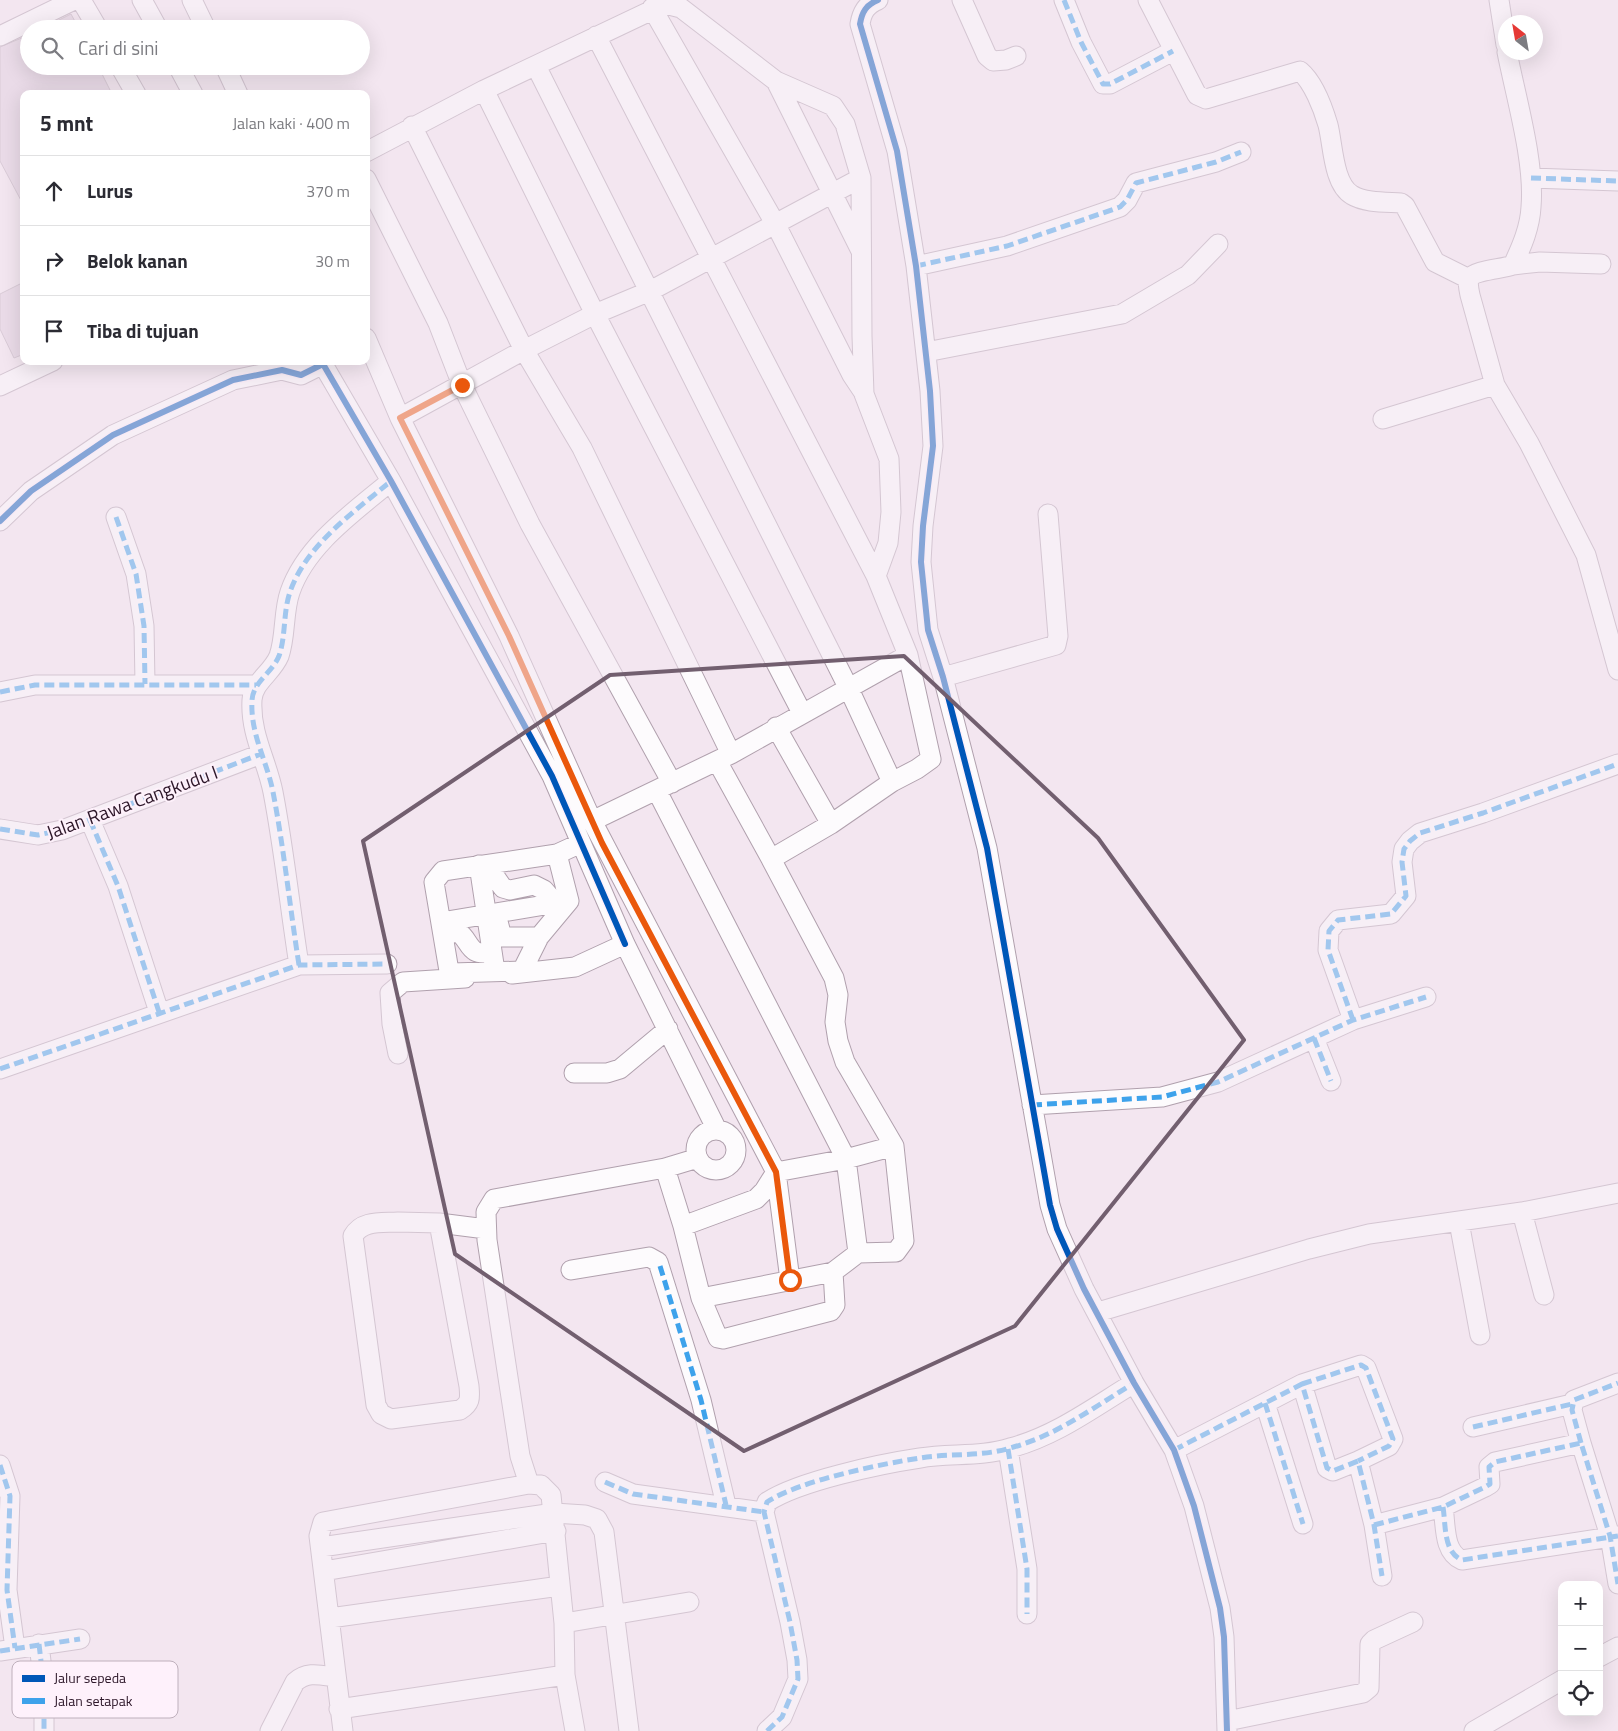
<!DOCTYPE html>
<html lang="id">
<head>
<meta charset="utf-8">
<style>
	body { margin:0; font-family:"Titillium Web",sans-serif; background:#f2f2f3; color:#2b2b33 }
	.controls { position:absolute; right:15px; bottom:15px; display:grid; overflow:hidden; border-radius:10px; box-shadow:0 5px 20px #0002 }
	.controls button { width:45px; height:45px; display:grid; place-items:center; padding:0; border:0; border-bottom:1px solid #e1e1e2; background:#fff; color:#2b2b33; font:25px sans-serif }
	.compass { position:absolute; left:1498px; top:15px; width:45px; height:45px; border-radius:50%; background:#fff; box-shadow:0 5px 20px #0002; rotate:329deg }
	.stop { position:absolute; width:15px; height:15px; margin:-11px; border:4px solid #ea580c; border-radius:50%; background:#fff }
	.stop.end { background:#ea580c; border-color:#fff; box-shadow:0 1px 5px #0008 }
	.list { margin:0; padding:0; list-style:none }
	h2 { display:flex; justify-content:space-between; align-items:center; height:65px; margin:0; padding:0 20px; font-size:21px }
	h2 small { font-size:16px; font-weight:400; color:#7c7c81 }
	.list li { display:grid; grid-template-columns:32px 1fr auto; gap:15px; align-items:center; box-sizing:border-box; height:70px; padding:0 20px; border-top:1px solid #e1e1e2 }
	.list b { display:block; font-size:19px; white-space:nowrap }
	.list em { font-size:16px; font-style:normal; color:#7c7c81 }
	.icon { flex:none; width:28px; height:28px; fill:none; stroke:currentColor; stroke-width:2; stroke-linecap:round; stroke-linejoin:round }
	.map { position:relative; flex:none; width:1618px; height:1731px; overflow:hidden }
	.search { position:absolute; background:#fff; box-shadow:0 5px 20px #0002; left:20px; top:20px; width:350px; height:55px; display:flex; align-items:center; gap:12px; box-sizing:border-box; padding:0 18px; border-radius:28px; color:#7c7c81; font-size:19px }
	.panel { position:absolute; background:#fff; box-shadow:0 5px 20px #0002; left:20px; top:90px; width:350px; height:275px; border-radius:10px }
	.map>svg:first-child { display:block }
	.building { fill:#e0cfdd; stroke:#bbabb8 }
	.lines { fill:none; stroke-linecap:round; stroke-linejoin:round }
	.minor-casing { stroke:#b0a0ad; stroke-width:21 }
	.minor { stroke:#fdfbfd; stroke-width:19 }
	.quiet { stroke:#3ea2eb; stroke-width:5; stroke-dasharray:10 5; stroke-linecap:butt }
	.cycleway-casing { stroke:#fef1fb; stroke-width:9 }
	.cycleway { stroke:#0057b8; stroke-width:6 }
	.route { stroke:#ea580c; stroke-width:6 }
	.marked { fill:none; stroke:#725f6f; stroke-width:4; stroke-linejoin:round }
	.labels { text-anchor:middle; stroke-width:4; stroke-linejoin:round; paint-order:stroke }
	.street-label { font-size:19px; fill:#2d1729; stroke:#fef1fb }
	.key { fill:#fef1fb; stroke:#bfb0bc; stroke-width:1 }
	.key-label { font-size:14px; fill:#2d1729 }
</style>
</head>
<body>
<div class="map">
<svg width="1618" height="1731" viewBox="0 0 1618 1731">
	<rect width="100%" height="100%" fill="#f3e6f0"/>
	<!-- building -->
	<path class="building" d="M71,14L79,29H41Z
		M29,35V66H98L112,94H24V206L0,161V47Z
		M20,284L24,293V354L14,358L0,329V294Z"/>
	<g class="lines">
		<!-- minor casing -->
		<g class="minor-casing">
			<path id="minor" d="M81,0L98,29
				M142,0L158,29
				M192,0L206,29
				M878,0C866,5 862,12 860,24L897,151L916,266L930,391L933,446L923,526L921,562L928,630L943,677L987,848L1050,1205L1057,1229L1084,1289L1134,1383L1174,1450L1194,1506L1220,1608L1224,1637L1227,1731
				M962,0L987,56L993,61L1006,60L1016,56
				M1064,0L1081,42L1103,84H1110L1173,51
				M1148,0L1197,95L1206,99L1300,71C1313,82 1323,108 1328,125C1333,144 1333,184 1352,195C1365,203 1386,202 1401,203L1405,206L1435,262L1469,279
				M1499,0L1506,45
				M652,8L776,225L852,375L864,393
				M0,36L74,0
				M596,36L876,576
				M1507,52C1516,98 1535,162 1531,207C1530,227 1522,246 1513,265C1503,269 1475,270 1470,278C1467,282 1469,290 1470,295L1495,385L1529,443L1586,555L1618,670
				M120,66L136,94
				M178,66L193,94
				M225,66L238,94
				M536,66L849,689L892,782
				M776,81L860,249
				M484,90L595,314L802,713
				M412,126L524,350L582,448L731,754
				M366,152L484,90L665,4L681,8L776,81L833,106L845,124L861,178L862,336L864,394L889,459L891,512L888,543L876,576L908,655L931,759L917,769L892,782L831,824L771,859L834,978L838,995L835,1022L838,1041L845,1062L894,1146L904,1241L896,1252L858,1253L833,1272L835,1305L831,1311L723,1339L718,1338L701,1298L683,1226L665,1168
				M1531,178L1618,181
				M366,179L438,323L462,385L530,524L672,783
				M1513,265L1540,262L1601,264
				M916,266L1007,246L1120,207L1127,200L1136,183L1216,162L1241,152
				M366,338L400,418L509,636L592,821
				M926,352L1122,314L1188,275L1218,244
				M321,361L391,481L552,776L625,944L717,1130
				M0,386L53,361
				M400,418L524,350L595,314L650,291L861,178
				M1383,419L1495,385
				M116,517L136,574L144,626L145,684
				M0,521L31,491L113,435L233,380L282,370L301,375L323,364
				M943,677L1056,645L1058,636L1048,514
				M0,692L35,685H256
				M776,727L831,824
				M717,761L771,859
				M657,791L846,1159L858,1253
				M90,820L118,886L159,1012
				M0,829L38,835L62,830L261,754
				M557,854L569,901L539,937L522,971L452,973L449,971L434,882L443,871L557,854L581,843
				M479,865L495,971
				M487,865L503,888L510,890L534,885L544,890L555,903
				M496,914L502,937H539
				M441,922L569,901
				M444,939L454,930C472,937 465,958 492,952
				M299,965C290,908 284,849 273,792C267,761 250,734 252,700C253,682 272,673 279,656C286,636 283,612 290,592C306,545 354,512 391,481
				M512,974L575,967L625,944
				M1353,1020L1328,950L1329,931L1338,920L1391,914L1406,896L1402,862L1404,849L1410,841L1420,833L1483,813L1618,764
				M1314,1038L1331,1081
				M398,1054L392,1024L390,993L403,982L465,978
				M0,1069L299,965L387,964
				M574,1073H607L620,1069L668,1029
				M1032,1105L1162,1097L1218,1082L1353,1020L1426,997
				M696 1150a20 20 0 1 1 40 0a20 20 0 1 1-40 0Z
				M1522,1212L1544,1295
				M398,1222L439,1223L469,1386C470,1398 471,1403 460,1410L391,1419L381,1414L376,1405L353,1236C362,1220 381,1223 398,1222Z
				M1459,1222L1480,1335
				M439,1223L486,1229
				M683,1226L756,1199L764,1191L776,1172L846,1159L894,1146
				M571,1270L649,1257L658,1262L701,1400L726,1505
				M790,1280L776,1172L592,821L731,754L908,655
				M701,1298L833,1272
				M1098,1312L1309,1249L1369,1234L1522,1212L1618,1193
				M1302,1384L1361,1365L1366,1368L1393,1439L1389,1446L1358,1461
				M1265,1403L1303,1524
				M1473,1427L1572,1404
				M1581,1443L1572,1410L1574,1400L1618,1383
				M1008,1449L1027,1569V1614
				M1174,1450L1302,1384L1327,1468L1333,1471L1358,1461L1374,1525L1382,1576
				M0,1465L10,1496L7,1590L15,1648
				M605,1482L633,1494L764,1512
				M1443,1507C1446,1525 1443,1552 1462,1560L1618,1536
				M1374,1525L1443,1507L1485,1487L1490,1484L1489,1467L1495,1462L1581,1443L1610,1536L1618,1584
				M321,1547L554,1513L585,1515L597,1519L604,1532L629,1731
				M324,1571L556,1531
				M330,1618L560,1586
				M564,1623L689,1602
				M39,1644L44,1687V1731
				M0,1651L80,1639
				M1599,1657L1618,1647
				M339,1709L565,1675
				M1227,1721L1363,1693L1369,1688L1370,1644L1374,1640L1413,1622
				M270,1731L295,1682C307,1671 320,1675 335,1677
				M343,1731L319,1536L323,1522L529,1484
				M575,1731L565,1675L564,1623L551,1495L541,1485L529,1484L520,1456L487,1240L486,1212L494,1199L665,1168L698,1158
				M767,1731L782,1717L798,1679L797,1660L790,1622L764,1512L767,1502C799,1481 880,1464 920,1458C949,1453 982,1457 1010,1448C1056,1436 1094,1407 1134,1383
				M1474,1731L1562,1680"/>
		</g>
		<!-- minor -->
		<use href="#minor" class="minor"/>
		<!-- quiet -->
		<path class="quiet" d="M1064,0L1081,42L1103,84H1110L1173,51
			M1531,178L1618,181
			M916,266L1007,246L1120,207L1127,200L1136,183L1216,162L1241,152
			M116,517L136,574L144,626L145,684
			M0,692L35,685H256
			M90,820L118,886L159,1012
			M0,829L38,835L62,830L261,754
			M299,965C290,908 284,849 273,792C267,761 250,734 252,700C253,682 272,673 279,656C286,636 283,612 290,592C306,545 354,512 391,481
			M1353,1020L1328,950L1329,931L1338,920L1391,914L1406,896L1402,862L1404,849L1410,841L1420,833L1483,813L1618,764
			M1314,1038L1331,1081
			M0,1069L299,965L387,964
			M1032,1105L1162,1097L1218,1082L1353,1020L1426,997
			M660,1266L701,1400L726,1505
			M1302,1384L1361,1365L1366,1368L1393,1439L1389,1446L1358,1461
			M1265,1403L1303,1524
			M1473,1427L1572,1404
			M1581,1443L1572,1410L1574,1400L1618,1383
			M1008,1449L1027,1569V1614
			M1174,1450L1302,1384L1327,1468L1333,1471L1358,1461L1374,1525L1382,1576
			M0,1465L10,1496L7,1590L15,1648
			M605,1482L633,1494L764,1512
			M1443,1507C1446,1525 1443,1552 1462,1560L1618,1536
			M1374,1525L1443,1507L1485,1487L1490,1484L1489,1467L1495,1462L1581,1443L1610,1536L1618,1584
			M39,1644L44,1687V1731
			M0,1651L80,1639
			M767,1731L782,1717L798,1679L797,1660L790,1622L764,1512L767,1502C799,1481 880,1464 920,1458C949,1453 982,1457 1010,1448C1056,1436 1094,1407 1134,1383"/>
		<!-- cycleway casing -->
		<g class="cycleway-casing">
			<path id="cycleway" d="M878,0C866,5 862,12 860,24L897,151L916,266L930,391L933,446L923,526L921,562L928,630L943,677L987,848L1050,1205L1057,1229L1084,1289L1134,1383L1174,1450L1194,1506L1220,1608L1224,1637L1227,1731
				M0,521L31,491L113,435L233,380L282,370L301,375L323,364L391,481L552,776L625,944"/>
		</g>
		<!-- cycleway -->
		<use href="#cycleway" class="cycleway"/>
	</g>
	<g class="lines">
		<!-- route -->
		<path class="route" d="M462,385L400,418L509,636L602,843L776,1172L790,1280"/>
	</g>
	<!-- marked area -->
	<path d="M0 0H1618V1731H0ZM904,656L1098,838L1244,1040L1015,1326L744,1451L455,1254L363,841L610,675Z" fill="#f3e6f0" fill-opacity=".55" fill-rule="evenodd"/>
	<path class="marked" d="M904,656L1098,838L1244,1040L1015,1326L744,1451L455,1254L363,841L610,675Z"/>
	<g class="labels">
		<!-- street labels -->
		<g class="street-label">
			<text transform="translate(132 802) rotate(-20)" y="7">Jalan Rawa Cangkudu I</text>
		</g>
	</g>
	<!-- legend -->
	<rect x="12" y="1661" width="166" height="57" rx="8" class="key"/>
	<rect x="22" y="1675" width="23" height="7" fill="#0057b8"/>
	<rect x="22" y="1698" width="23" height="6" fill="#3ea2eb"/>
	<g class="key-label">
		<text x="54" y="1683">Jalur sepeda</text>
		<text x="54" y="1706">Jalan setapak</text>
	</g>
</svg>
<div class="controls">
<button>+</button>
<button>−</button>
<button><svg class="icon" aria-label="locate" viewBox="0 0 24 24"><circle cx="12" cy="12" r="6"/><path d="M12 2v4M12 18v4M2 12h4M18 12h4"/></svg></button>
</div>
<svg class="compass" viewBox="-18 -18 36 36"><path d="M0-13l5 13h-10z" fill="#e53935"/><path d="M0 13l5-13h-10z" fill="#7c7c81"/></svg>
<div class="stop" style="left:790px;top:1280px"></div>
<div class="stop end" style="left:462px;top:385px"></div>
<div class="search"><svg class="icon" aria-label="search" viewBox="0 0 24 24"><circle cx="10" cy="10" r="6"/><path d="M15 15l6 6"/></svg>Cari di sini</div>
<section class="panel">
<h2>5 mnt<small>Jalan kaki · 400 m</small></h2>
<ul class="list">
<li><svg class="icon" aria-label="ahead" viewBox="0 0 24 24"><path d="M12 20V5M6 11l6-6 6 6"/></svg><div><b>Lurus</b></div><em>370 m</em></li>
<li><svg class="icon" aria-label="right" viewBox="0 0 24 24"><path d="M7 20v-9h11M14 6l5 5-5 5"/></svg><div><b>Belok kanan</b></div><em>30 m</em></li>
<li><svg class="icon" aria-label="arrive" viewBox="0 0 24 24"><path d="M6 21V4h12l-3 4 3 4H6"/></svg><div><b>Tiba di tujuan</b></div></li>
</ul>
</section>
</div>
</body>
</html>
